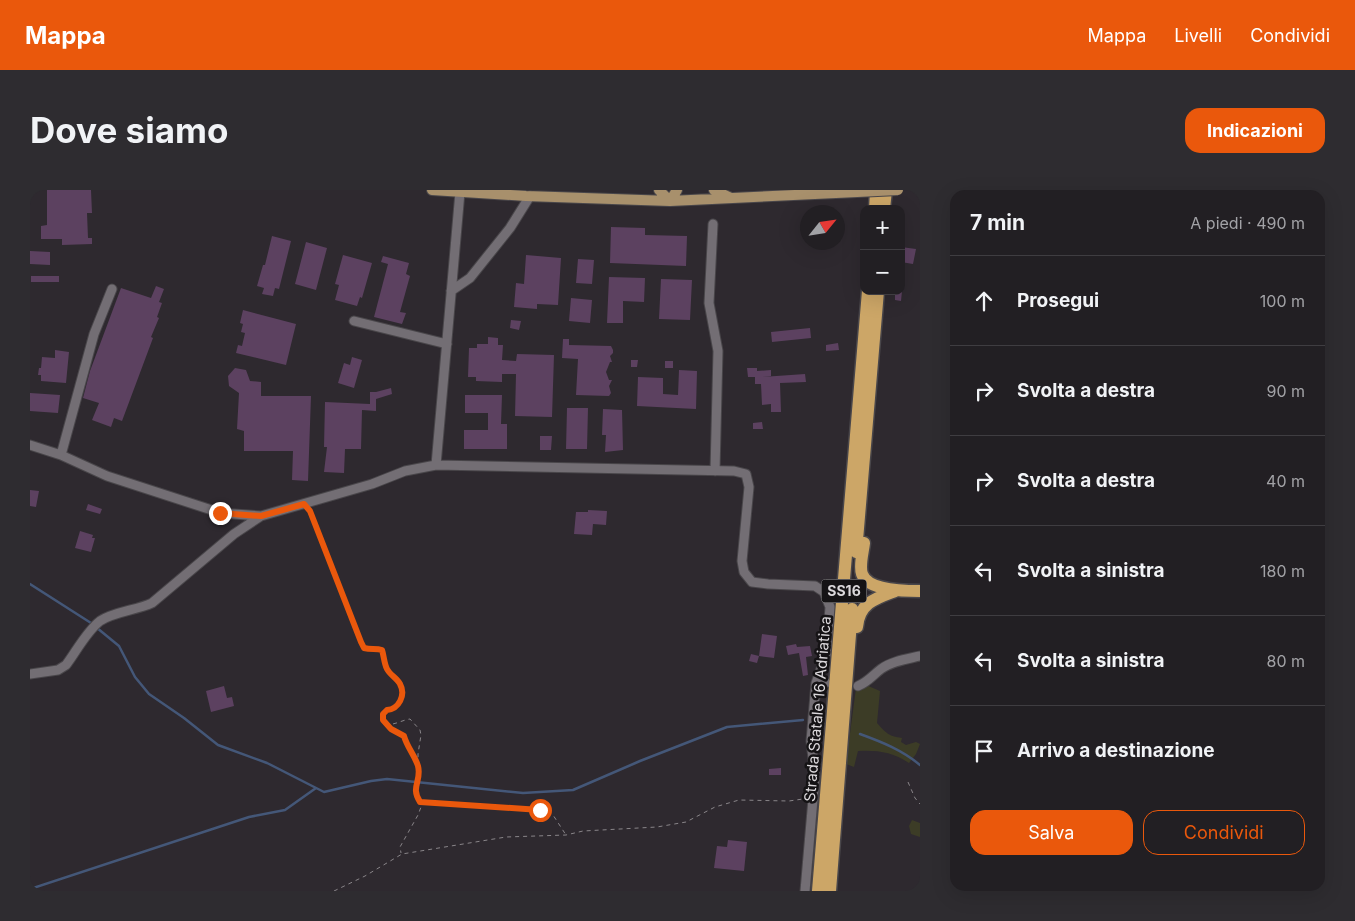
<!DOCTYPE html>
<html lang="it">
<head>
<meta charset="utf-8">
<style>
	body { margin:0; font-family:Inter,sans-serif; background:#2e2c30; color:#f1f3f6 }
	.controls { position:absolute; right:15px; top:15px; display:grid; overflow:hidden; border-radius:10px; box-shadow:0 5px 20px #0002 }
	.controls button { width:45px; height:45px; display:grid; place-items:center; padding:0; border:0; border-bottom:1px solid #3f3d41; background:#221f23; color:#f1f3f6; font:25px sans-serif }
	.compass { position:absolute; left:770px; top:15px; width:45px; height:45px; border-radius:50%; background:#221f23; box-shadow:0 5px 20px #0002; rotate:60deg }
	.stop { position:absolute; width:15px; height:15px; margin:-11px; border:4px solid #ea580c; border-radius:50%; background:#fff }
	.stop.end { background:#ea580c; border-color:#fff; box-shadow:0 1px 5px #0008 }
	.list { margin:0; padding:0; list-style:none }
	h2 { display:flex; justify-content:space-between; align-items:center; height:65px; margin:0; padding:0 20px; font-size:21px }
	h2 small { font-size:16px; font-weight:400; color:#a2a2a6 }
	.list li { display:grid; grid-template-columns:32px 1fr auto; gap:15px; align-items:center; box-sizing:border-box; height:90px; padding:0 20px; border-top:1px solid #3f3d41 }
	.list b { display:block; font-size:19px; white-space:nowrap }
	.list em { font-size:16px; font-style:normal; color:#a2a2a6 }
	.actions { display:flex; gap:10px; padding:15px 20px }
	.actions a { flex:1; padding:11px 0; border:1px solid #ea580c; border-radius:15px; text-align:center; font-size:18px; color:#ea580c }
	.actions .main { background:#ea580c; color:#fff }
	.icon { flex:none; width:28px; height:28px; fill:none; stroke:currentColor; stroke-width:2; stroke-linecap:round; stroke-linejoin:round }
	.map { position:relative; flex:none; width:890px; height:701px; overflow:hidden; border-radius:15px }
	header { display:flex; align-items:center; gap:30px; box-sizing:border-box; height:70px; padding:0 25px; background:#ea580c; color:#fff }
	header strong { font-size:24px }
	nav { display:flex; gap:28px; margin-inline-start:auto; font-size:18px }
	.intro { display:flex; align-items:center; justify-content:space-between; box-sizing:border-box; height:120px; padding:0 30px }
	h1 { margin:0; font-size:35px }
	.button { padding:12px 22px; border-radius:15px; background:#ea580c; color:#fff; font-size:18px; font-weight:700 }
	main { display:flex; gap:30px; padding:0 30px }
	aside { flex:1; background:#221f23; border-radius:15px; box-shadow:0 5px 20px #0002 }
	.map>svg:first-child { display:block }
	.green { fill:#3c3c26 }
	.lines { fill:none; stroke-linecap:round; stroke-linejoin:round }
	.stream { stroke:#445778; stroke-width:2.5 }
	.building { fill:#5c4160 }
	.minor-casing { stroke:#49464a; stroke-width:11 }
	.major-casing { stroke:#49464a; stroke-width:12 }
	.highway-casing { stroke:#49464a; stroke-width:15 }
	.path { stroke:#898589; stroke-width:1; stroke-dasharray:4 4; stroke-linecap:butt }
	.minor { stroke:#736e74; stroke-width:9 }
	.major { stroke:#a8906c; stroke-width:10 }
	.highway { stroke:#cca667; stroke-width:12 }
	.major-bridge-casing { stroke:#49464a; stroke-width:12; stroke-linecap:butt }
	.major-bridge { stroke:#a8906c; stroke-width:10 }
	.route { stroke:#ea580c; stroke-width:6 }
	.labels { text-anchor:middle; stroke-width:5; stroke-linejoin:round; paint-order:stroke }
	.shield { fill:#151315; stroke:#a09ea0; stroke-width:1 }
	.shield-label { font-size:14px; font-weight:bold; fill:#dcd9dc }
	.street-label { font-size:15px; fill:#dcd9dc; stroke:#151315 }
</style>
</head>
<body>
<header>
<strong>Mappa</strong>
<nav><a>Mappa</a><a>Livelli</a><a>Condividi</a></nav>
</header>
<div class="intro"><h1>Dove siamo</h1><a class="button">Indicazioni</a></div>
<main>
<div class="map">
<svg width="890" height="701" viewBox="0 0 890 701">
	<rect width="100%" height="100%" fill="#2e292f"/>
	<!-- green -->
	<path class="green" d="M836,495L850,501L847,533C856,543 858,546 872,548L871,552L876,555L886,552L890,554L886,564L879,573C862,562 848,560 828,561L824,577L816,574L826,498Z
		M882,630L890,633V647L881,644L879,636Z"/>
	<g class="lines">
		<!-- stream -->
		<path class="stream" d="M0,394L61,433L89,456L105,487L119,504L154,528L188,555L237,573L294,602L341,591L357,589L493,603L543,600L610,571L697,537L773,530
			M830,544C852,552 872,560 890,575
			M0,699L219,627L255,620L286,598"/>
	</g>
	<!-- building -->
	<path class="building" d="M17,0H61L62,23H57L58,48H62V54L32,55V49H11V36L17,35Z
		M581,37L615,38V45L657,46L656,76L580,73Z
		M242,46L261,51L249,99L245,98L243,106L232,104L234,98L227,96L233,75H235Z
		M276,52L297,58L286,100L265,94Z
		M871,57L886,59L883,74L871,72Z
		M0,61L20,62V75L0,74Z
		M313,65L342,73L332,108L330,107L327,116L305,110L309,95L305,94Z
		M496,65L531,68L528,115L507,114V119L484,117L486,93L494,94Z
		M353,66L379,73L376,84L380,86L370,122L376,123L372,134L344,127L358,74L351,72Z
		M548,69L564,70L562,94L546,93Z
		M1,86H29V92H1Z
		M579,87L615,88L614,112L593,111V133H577Z
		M631,89L662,90L660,130L629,129Z
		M126,96L134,99L129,112L132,113L127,127L129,128L121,147L123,148L92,231L84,228L81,237L62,230L69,213L53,208L60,181L91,98L121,108Z
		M865,101H872L871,111L865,110Z
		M541,108L562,110L560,133L539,131Z
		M213,120L266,134L256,175L206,163L208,155L212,156L215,143L211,142L213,134L210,133Z
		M481,130L491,131L489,140L480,138Z
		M780,138L781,148L742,152L741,142Z
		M458,147L468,148V155H473L472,170L486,171L487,164L524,165L522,227L485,226L486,184H472V192L446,191V187H438L439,158H447V154H458Z
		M533,149H539V155L581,156L583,160V163L580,166L582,172H580L576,182L579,190H582L579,196L581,203L579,206L546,205L548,169L532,168Z
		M808,153L809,160L796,161V155Z
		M25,160L39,162L36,193L11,191V185H8L9,178H11L12,167L25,168Z
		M322,167L332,170L324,198L308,193L314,173L320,175Z
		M601,170H608L607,177H601Z
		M635,171H643V178H635Z
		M205,178L216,180L220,191L231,192V206H281L278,291L262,290L263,261H214V241L207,239L209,203L199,196L198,186Z
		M717,178H727V181L741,180V186L732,187L775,184L776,192L750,193L751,222H741V214L732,215L731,194H725V187H718Z
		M649,180L667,181L666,219L607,216L608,187L633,188V204L648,205Z
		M361,198L362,204L346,209V221L332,220L331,259H315L314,283L294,282L297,257H294L295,212L340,214V202H346Z
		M0,203L30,205L28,223L0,221Z
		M435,205H472L471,234H477V259H434V240H458V223H435Z
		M537,218H558L557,259H536Z
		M573,219L592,220L593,260L575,262L576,245H572Z
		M732,232L733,239H723V233Z
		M510,246H522L521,260H510Z
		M0,300L9,301L6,317L0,316Z
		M58,314L72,319L70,324L56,320Z
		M558,320L577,321L576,335L563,334L562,345L544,344L546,322H558Z
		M50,341L63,345L62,348H65L61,362L45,358Z
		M732,444L747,446L744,468L729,466Z
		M766,454L767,457L780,456L782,466L776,467L778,485L773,486L769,463L758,465L756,456Z
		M721,464L729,466L727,473L719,471Z
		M194,496L197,508L202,507L204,516L181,522L176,501Z
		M751,578V585H739V579Z
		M698,650L717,652L714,681L684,678L687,656L697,657Z"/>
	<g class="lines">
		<!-- minor casing -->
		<g class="minor-casing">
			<path id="minor" d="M430,2L406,275L704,281L716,284L719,297L712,371L714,382L722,392L738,394L785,396L794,402L800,417L796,465L786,493L781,551L785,586L775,701
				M683,34L679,113L688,161L685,281
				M82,99L64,144L31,265L77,286L191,323L231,326L342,294L375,281L406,275
				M421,101L440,88L480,38L500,6
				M324,131L417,154
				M0,255L31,265
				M0,484L28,480L36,475C46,462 56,442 70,431C83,422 107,420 122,413L204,344L231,326
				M786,493H796
				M828,496C838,492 843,485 851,479C862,471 877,469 890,466"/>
		</g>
		<!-- major casing -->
		<g class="major-casing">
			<path id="major" d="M402,0L496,6L640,11L827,2
				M629,0L640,11L647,0
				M684,0L701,8"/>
		</g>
		<!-- highway casing -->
		<g class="highway-casing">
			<path id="highway" d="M845,19L846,0
				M854,19L856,0
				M834,353C833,362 829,376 832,384C838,401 876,401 890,401
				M826,362L848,101
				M827,437C829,413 846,408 865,401
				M788,701L838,101
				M800,701L822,419"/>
		</g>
		<!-- path -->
		<path class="path" d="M280,320L331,452L334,458L352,460C354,467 354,473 357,480C362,490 380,499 369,514C366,520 358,520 353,524V530L356,534C363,536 372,530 380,529L390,540L391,545L388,564V588L385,599L391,617L388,625L370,657L371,663
			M356,535L361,539L374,546L376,553L387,575
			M878,592L885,608L890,614
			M390,612L511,620L523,625L536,645
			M304,701L335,686L372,664L476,647L536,645L553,641L627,637L656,632L685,617L709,610L759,611L773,609"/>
		<!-- minor -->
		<use href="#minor" class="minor"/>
		<!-- major -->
		<use href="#major" class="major"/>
		<!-- highway -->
		<use href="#highway" class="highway"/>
		<!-- major-bridge casing -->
		<g class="major-bridge-casing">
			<path id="major-bridge" d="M827,2L868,0"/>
		</g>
		<!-- major-bridge -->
		<use href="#major-bridge" class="major-bridge"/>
	</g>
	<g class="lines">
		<!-- route -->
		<path class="route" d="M190,323L231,326L274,314L280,321L331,452L334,458C341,460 346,458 352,460C354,466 354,473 357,479C360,485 367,488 370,494C376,505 369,519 357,520L353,524V530L361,539L374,546C377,557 385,566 388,576C392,591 380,597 390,612L510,620"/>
	</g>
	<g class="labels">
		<!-- shield labels -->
		<rect class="shield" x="791.5" y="389.5" width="45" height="23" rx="4"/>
		<g class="shield-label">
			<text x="814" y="406">SS16</text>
		</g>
		<!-- street labels -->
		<g class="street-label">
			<text transform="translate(788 519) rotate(-85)" y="5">Strada Statale 16 Adriatica</text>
		</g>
	</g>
</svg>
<div class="controls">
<button>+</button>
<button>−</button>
</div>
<svg class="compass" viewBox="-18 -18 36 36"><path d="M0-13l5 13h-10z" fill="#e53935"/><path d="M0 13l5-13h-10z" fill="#a2a2a6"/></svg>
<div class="stop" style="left:510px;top:620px"></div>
<div class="stop end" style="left:190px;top:323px"></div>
</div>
<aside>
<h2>7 min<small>A piedi · 490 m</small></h2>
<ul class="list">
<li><svg class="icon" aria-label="ahead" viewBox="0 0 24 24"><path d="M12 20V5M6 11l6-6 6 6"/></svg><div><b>Prosegui</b></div><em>100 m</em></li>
<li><svg class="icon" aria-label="right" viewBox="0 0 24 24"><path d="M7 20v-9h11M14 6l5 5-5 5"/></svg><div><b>Svolta a destra</b></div><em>90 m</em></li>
<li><svg class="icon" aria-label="right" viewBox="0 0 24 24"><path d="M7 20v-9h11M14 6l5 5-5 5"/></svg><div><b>Svolta a destra</b></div><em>40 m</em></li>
<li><svg class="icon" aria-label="left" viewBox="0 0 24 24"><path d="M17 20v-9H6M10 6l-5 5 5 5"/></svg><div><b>Svolta a sinistra</b></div><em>180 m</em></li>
<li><svg class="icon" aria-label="left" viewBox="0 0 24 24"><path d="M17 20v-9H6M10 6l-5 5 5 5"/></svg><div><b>Svolta a sinistra</b></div><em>80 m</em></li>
<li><svg class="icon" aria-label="arrive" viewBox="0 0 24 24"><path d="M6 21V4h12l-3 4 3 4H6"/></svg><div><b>Arrivo a destinazione</b></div></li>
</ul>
<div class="actions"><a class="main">Salva</a><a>Condividi</a></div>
</aside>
</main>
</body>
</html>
